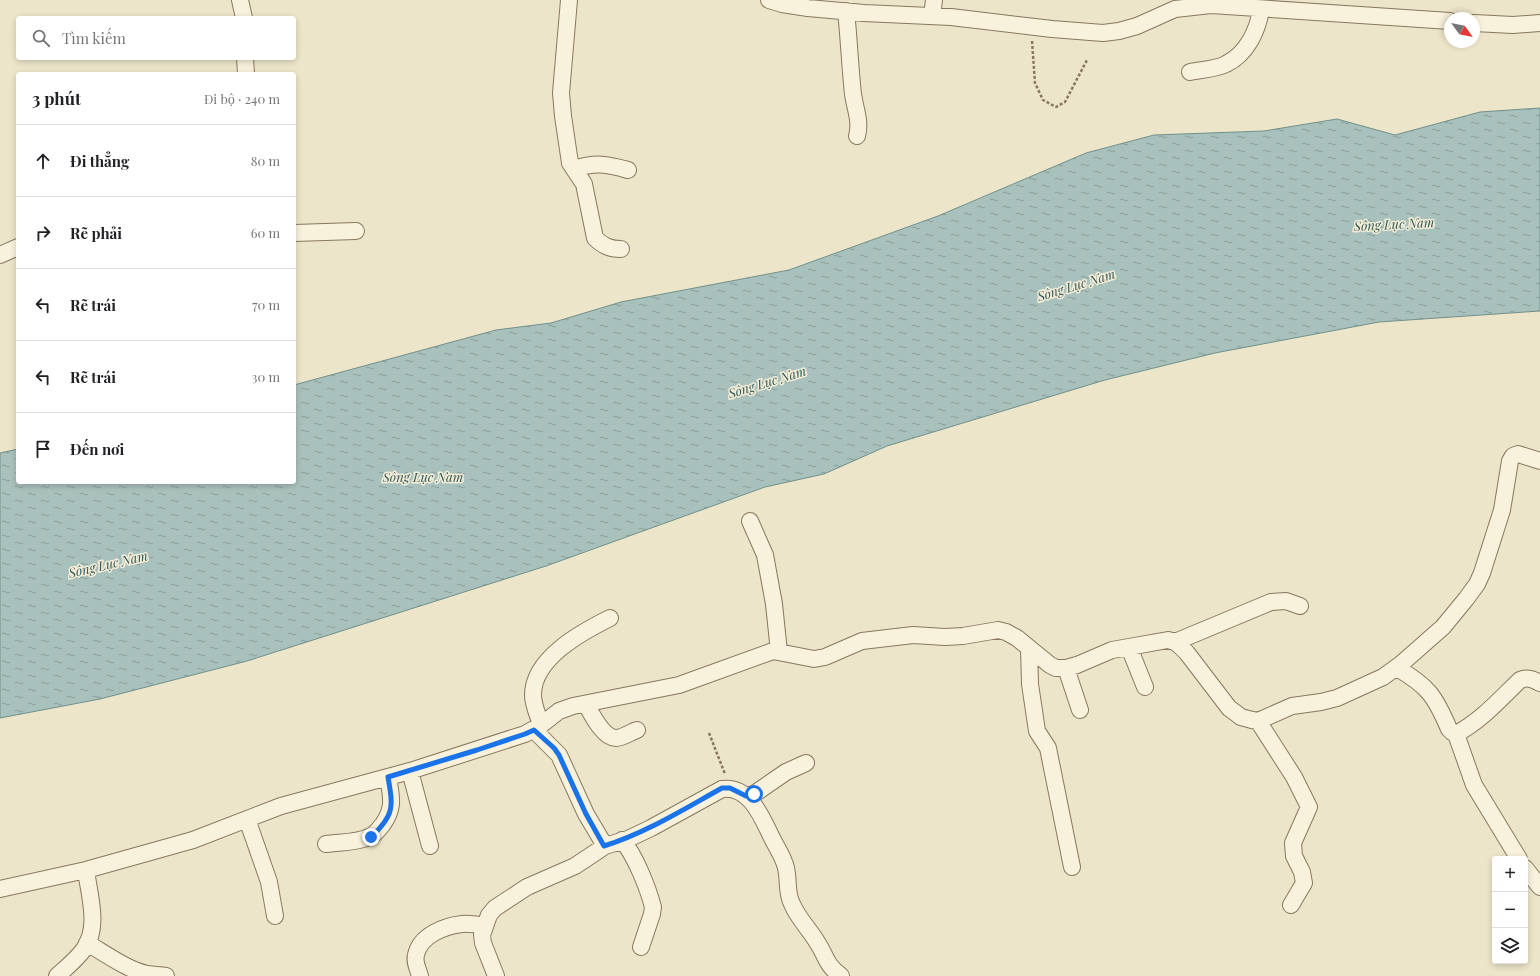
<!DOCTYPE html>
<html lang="vi">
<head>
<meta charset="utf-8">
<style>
	body { margin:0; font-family:"Playfair Display",serif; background:#f6f6f6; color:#202124 }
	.controls { position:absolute; right:12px; bottom:12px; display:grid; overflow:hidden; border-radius:4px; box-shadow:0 2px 6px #0003 }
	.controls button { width:36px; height:36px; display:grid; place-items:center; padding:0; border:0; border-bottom:1px solid #e0e0e0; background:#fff; color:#202124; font:20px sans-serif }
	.compass { position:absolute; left:1444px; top:12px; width:36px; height:36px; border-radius:50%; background:#fff; box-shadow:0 2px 6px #0003; rotate:123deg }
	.stop { position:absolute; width:12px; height:12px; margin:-9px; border:3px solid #1a73e8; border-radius:50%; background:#fff }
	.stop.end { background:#1a73e8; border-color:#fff; box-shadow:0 1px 4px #0008 }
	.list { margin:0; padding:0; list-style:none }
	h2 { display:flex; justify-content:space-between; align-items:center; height:52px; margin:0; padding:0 16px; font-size:17px }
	h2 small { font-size:13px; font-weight:400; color:#757577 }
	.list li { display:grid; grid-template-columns:26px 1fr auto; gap:12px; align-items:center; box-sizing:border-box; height:72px; padding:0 16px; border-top:1px solid #e0e0e0 }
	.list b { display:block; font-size:15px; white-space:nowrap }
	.list em { font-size:13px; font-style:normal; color:#757577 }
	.icon { flex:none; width:22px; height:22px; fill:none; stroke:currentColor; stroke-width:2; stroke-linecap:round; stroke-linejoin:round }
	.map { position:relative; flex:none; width:1540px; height:976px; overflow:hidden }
	.search { position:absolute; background:#fff; box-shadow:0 2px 6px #0003; left:16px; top:16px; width:280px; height:44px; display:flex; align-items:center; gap:10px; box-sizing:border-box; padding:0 14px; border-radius:4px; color:#757577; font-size:15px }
	.panel { position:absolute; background:#fff; box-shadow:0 2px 6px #0003; left:16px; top:72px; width:280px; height:412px; border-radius:4px }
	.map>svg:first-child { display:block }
	.water { fill:url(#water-ripples); stroke:#70908a }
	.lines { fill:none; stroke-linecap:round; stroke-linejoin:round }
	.minor-casing { stroke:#88785e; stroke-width:18 }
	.path { stroke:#88785e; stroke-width:2.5; stroke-dasharray:3 2; stroke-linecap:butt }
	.minor { stroke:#f8f1dc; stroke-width:16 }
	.route { stroke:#1a73e8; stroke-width:5 }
	.labels { text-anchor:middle; stroke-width:3; stroke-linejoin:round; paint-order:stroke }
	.water-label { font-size:13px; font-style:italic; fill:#315858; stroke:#f4eed8 }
</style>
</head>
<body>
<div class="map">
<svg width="1540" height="976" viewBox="0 0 1540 976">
	<defs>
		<pattern id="water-ripples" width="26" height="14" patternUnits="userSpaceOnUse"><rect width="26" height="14" fill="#a9c1bc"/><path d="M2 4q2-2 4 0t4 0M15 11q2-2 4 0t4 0" fill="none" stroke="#8b9d98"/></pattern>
	</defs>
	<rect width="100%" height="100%" fill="#ede5c9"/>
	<!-- water -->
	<path class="water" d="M1540,108V311L1379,322L1215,353L1105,380L887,446L824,474L765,487L546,566L247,661L100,699L0,718V453L18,449V482H294V385L496,330L551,323L621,302L789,270L938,216L1086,153L1154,135L1264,131L1337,119L1395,135L1480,112Z"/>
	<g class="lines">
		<!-- minor casing -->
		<g class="minor-casing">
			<path id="minor" d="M240,0L244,18
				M569,0L561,93L563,116L570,163L584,184L595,238C603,246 610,249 621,249
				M769,0L782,4L808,8L864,13L951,17L1052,29L1103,33L1119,31L1137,26L1175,9L1211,5L1450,21
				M846,11C849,39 850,67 853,94C855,109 861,121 857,136
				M932,16L934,0
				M1474,23L1513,25L1540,23
				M245,58L246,74
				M1190,72C1200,70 1217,69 1226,64C1247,54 1258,30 1261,9
				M574,169C595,162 607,164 628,170
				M294,233L356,231
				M0,255L18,247
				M750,521L765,555L774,604L779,652
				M1175,642L1271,602L1286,601L1300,606
				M1129,647L1145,687
				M1029,648L1030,684L1037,731L1048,748L1072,867
				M1066,668L1080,710
				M1397,668C1428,686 1435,696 1449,729L1452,732L1456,734C1481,721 1500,699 1520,680C1528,677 1532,679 1540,683
				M586,704C591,713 603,738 616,738C622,738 631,732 637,730
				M1258,721L1294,777L1309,807L1293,843L1294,856L1302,872L1304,883L1291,905
				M541,725C538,715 533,705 533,695C533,658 582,632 610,618
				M534,730L559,755L586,814L605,846
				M1456,734L1474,785L1519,859
				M410,771L430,846
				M746,796L754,794L786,772L806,763
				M247,819L269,882L275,916
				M622,840C635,855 648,888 653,907L652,914L641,947
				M326,844C339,842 357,843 369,837C375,835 379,829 383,824C395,807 391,796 388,777
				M1525,868L1540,887
				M0,889L86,870L193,840L281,806L410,771L525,734L541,725L559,711L573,706L679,685L773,651L814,659L825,657L862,641L913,635L945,637L963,636L998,630L1006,632L1017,638L1050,665L1056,668H1066L1077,665L1112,650L1129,647L1168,640L1175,642L1180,646L1187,653L1229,708L1241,717L1252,720L1258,721L1292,706L1321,702L1337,698L1383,677L1401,664L1443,627L1466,599L1477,584L1482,573L1502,510L1510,461L1513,456L1518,454L1540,461
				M87,943C106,954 126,969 147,974C153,975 160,975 166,976
				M57,976C67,967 77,959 84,949C100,927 89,895 86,870
				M420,976C418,969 414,962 416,955C420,935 445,926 462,924C469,923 477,925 484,925
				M496,976L483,943L482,935L489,915L495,908L527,887L575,866L605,846L628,839L651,828L722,789C750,785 762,818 772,838C777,848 784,858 786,868C789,880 786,893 792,904C798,918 809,929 817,942C827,957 825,964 841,976"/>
		</g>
		<!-- path -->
		<path class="path" d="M1032,41L1035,83L1043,100L1056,107L1065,102L1087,60
			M709,733L725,774"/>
		<!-- minor -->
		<use href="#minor" class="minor"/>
	</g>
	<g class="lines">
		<!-- route -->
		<path class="route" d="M371,837C395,815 393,806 388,777L477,750L525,734L534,730L554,748L559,755L586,814L604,846C646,833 684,809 722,788H730L746,796L754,794"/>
	</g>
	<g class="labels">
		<!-- water labels -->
		<g class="water-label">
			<text transform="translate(1394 224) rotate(-3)" y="5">Sông Lục Nam</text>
			<text transform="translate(1076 285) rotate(-17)" y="5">Sông Lục Nam</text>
			<text transform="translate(767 382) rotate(-17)" y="5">Sông Lục Nam</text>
			<text x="423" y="482">Sông Lục Nam</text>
			<text transform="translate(108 564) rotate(-13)" y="5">Sông Lục Nam</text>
		</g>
	</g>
</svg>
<div class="controls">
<button>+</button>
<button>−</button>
<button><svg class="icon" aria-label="layers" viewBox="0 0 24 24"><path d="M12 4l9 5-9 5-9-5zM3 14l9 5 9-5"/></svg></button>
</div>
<svg class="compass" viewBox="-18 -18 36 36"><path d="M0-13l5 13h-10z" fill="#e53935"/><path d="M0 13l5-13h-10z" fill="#757577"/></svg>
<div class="stop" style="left:754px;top:794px"></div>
<div class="stop end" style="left:371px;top:837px"></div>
<div class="search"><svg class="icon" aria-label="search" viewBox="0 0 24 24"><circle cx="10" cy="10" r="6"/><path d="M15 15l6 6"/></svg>Tìm kiếm</div>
<section class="panel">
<h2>3 phút<small>Đi bộ · 240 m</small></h2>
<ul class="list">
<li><svg class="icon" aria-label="ahead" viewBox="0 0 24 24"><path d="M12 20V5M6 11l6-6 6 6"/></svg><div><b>Đi thẳng</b></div><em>80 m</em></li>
<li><svg class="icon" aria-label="right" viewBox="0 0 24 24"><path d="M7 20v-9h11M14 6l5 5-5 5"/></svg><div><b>Rẽ phải</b></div><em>60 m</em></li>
<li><svg class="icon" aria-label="left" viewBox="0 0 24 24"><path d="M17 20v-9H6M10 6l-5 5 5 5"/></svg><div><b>Rẽ trái</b></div><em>70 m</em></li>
<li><svg class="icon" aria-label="left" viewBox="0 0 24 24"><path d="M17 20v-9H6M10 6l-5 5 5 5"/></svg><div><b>Rẽ trái</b></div><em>30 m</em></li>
<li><svg class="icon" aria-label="arrive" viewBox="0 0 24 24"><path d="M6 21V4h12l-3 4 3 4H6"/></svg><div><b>Đến nơi</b></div></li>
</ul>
</section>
</div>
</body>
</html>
